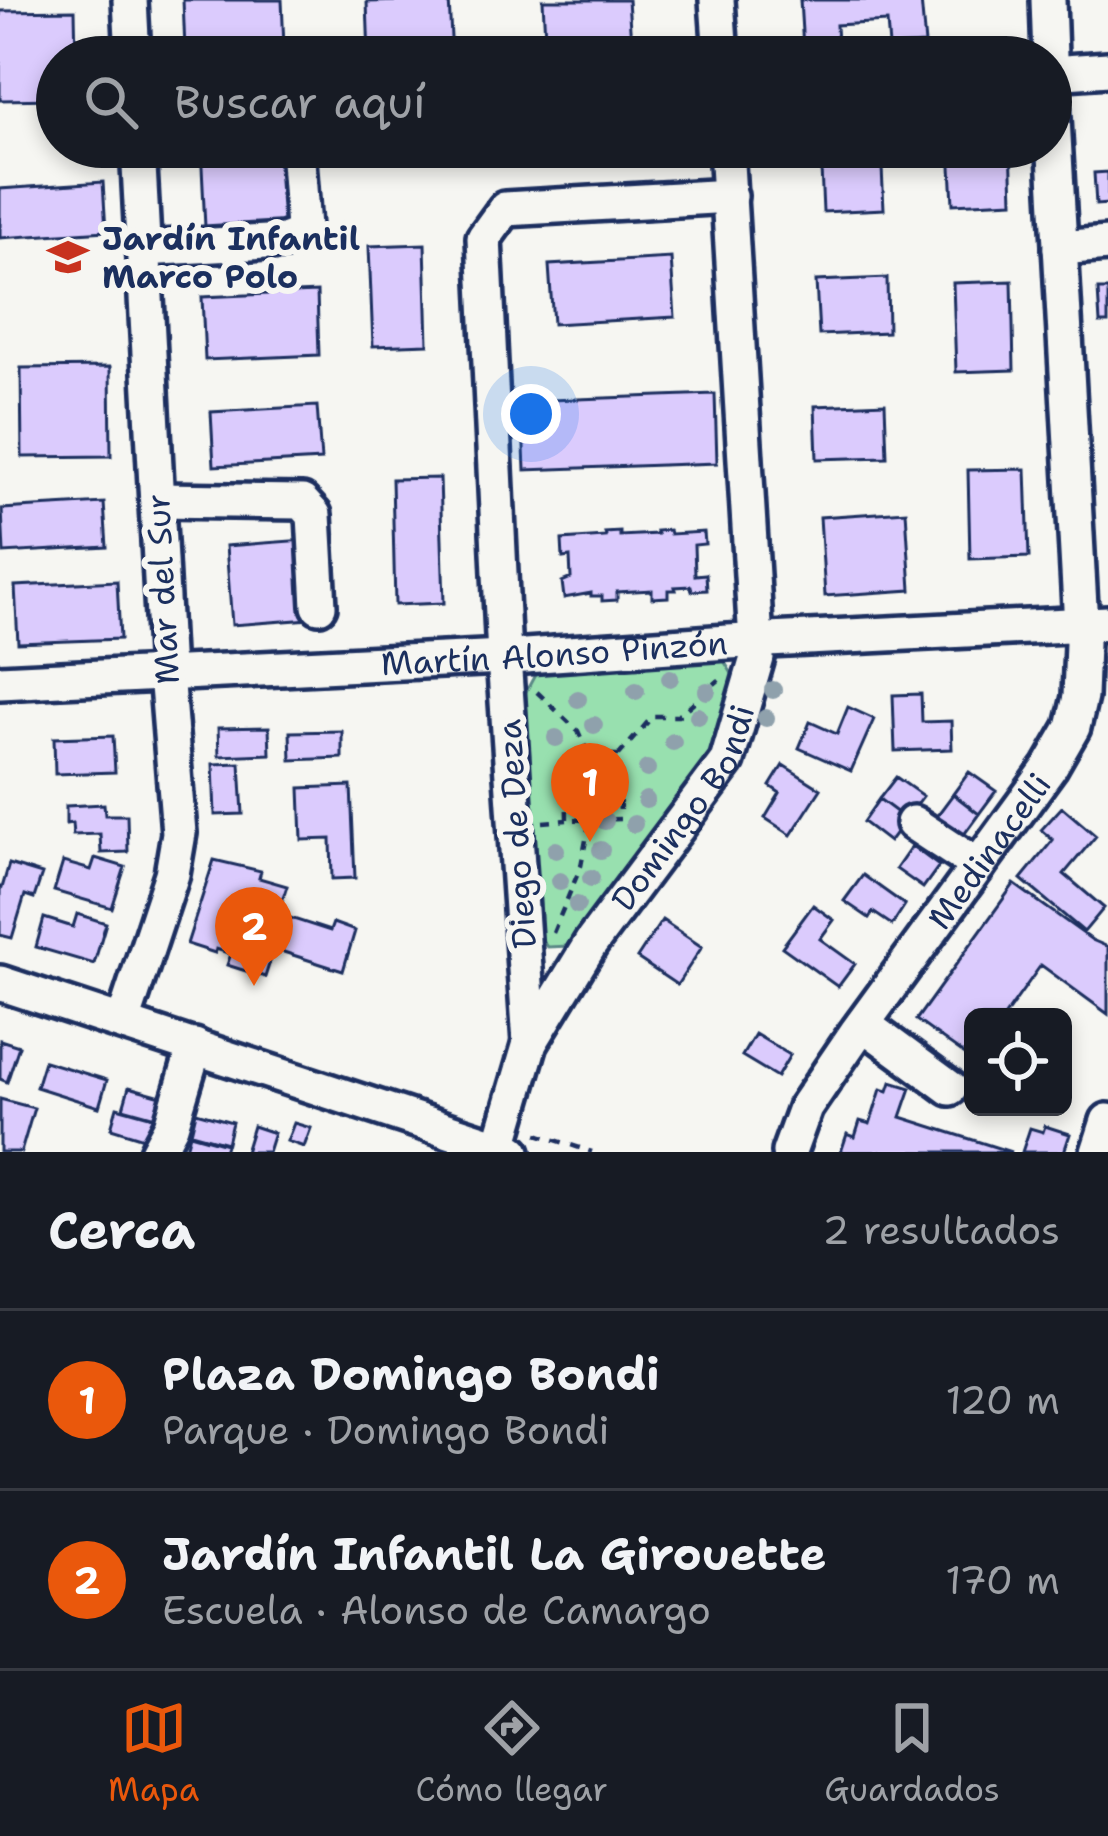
<!DOCTYPE html>
<html lang="es">
<head>
<meta charset="utf-8">
<style>
	body { margin:0; font-family:"Shantell Sans",sans-serif; background:#20242c; color:#f1f3f6 }
	.controls { position:absolute; right:36px; bottom:36px; display:grid; overflow:hidden; border-radius:18px; box-shadow:0 6px 18px #0003 }
	.controls button { width:108px; height:108px; display:grid; place-items:center; padding:0; border:0; border-bottom:3px solid #363941; background:#171b24; color:#f1f3f6; font:60px sans-serif }
	.you { position:absolute; left:531px; top:414px; width:42px; height:42px; margin:-30px; border:9px solid #fff; border-radius:50%; background:#1a73e8; box-shadow:0 0 0 18px #1a73e833 }
	.badge { display:grid; place-items:center; width:78px; height:78px; border-radius:50%; background:#ea580c; color:#fff; font-size:39px; font-weight:700 }
	.pin { position:absolute; translate:-50% -99px; filter:drop-shadow(0 3px 6px #0008) }
	.pin::after { content:''; position:absolute; top:63px; width:42px; height:36px; background:inherit; clip-path:polygon(0 0,100% 0,50% 100%) }
	.list { margin:0; padding:0; list-style:none }
	h2 { display:flex; justify-content:space-between; align-items:center; height:156px; margin:0; padding:0 48px; font-size:51px }
	h2 small { font-size:39px; font-weight:400; color:#9ea1a6 }
	.list li { display:grid; grid-template-columns:78px 1fr auto; gap:36px; align-items:center; box-sizing:border-box; height:180px; padding:0 48px; border-top:3px solid #363941 }
	.list b { display:block; font-size:45px; white-space:nowrap }
	.list p { margin:0; font-size:39px; white-space:nowrap; color:#9ea1a6 }
	.list em { font-size:39px; font-style:normal; color:#9ea1a6 }
	.icon { flex:none; width:66px; height:66px; fill:none; stroke:currentColor; stroke-width:2; stroke-linecap:round; stroke-linejoin:round }
	.map { position:relative; flex:none; width:1108px; height:1152px; overflow:hidden }
	.search { position:absolute; background:#171b24; box-shadow:0 6px 18px #0003; left:36px; right:36px; top:36px; height:132px; display:flex; align-items:center; gap:30px; box-sizing:border-box; padding:0 42px; border-radius:66px; color:#9ea1a6; font-size:45px }
	.sheet { height:516px; background:#171b24 }
	nav { display:flex; justify-content:space-around; align-items:center; box-sizing:border-box; height:168px; border-top:3px solid #363941; background:#171b24; font-size:33px; color:#9ea1a6 }
	nav a { display:grid; justify-items:center; gap:6px }
	nav .on { color:#ea580c }
	.map>svg:first-child { display:block }
	.green { fill:#98e0af; stroke:#5a8886; stroke-width:3 }
	.building { fill:#dbcbfd; stroke:#1b2f5e; stroke-width:3 }
	.lines { fill:none; stroke-linecap:round; stroke-linejoin:round }
	.minor-casing { stroke:#1b2f5e; stroke-width:42 }
	.path { stroke:#1b2f5e; stroke-width:4.5; stroke-dasharray:9 9; stroke-linecap:butt }
	.minor { stroke:#f6f6f2; stroke-width:33 }
	.tree { fill:#8fa1ac }
	.labels { text-anchor:middle; stroke-width:12; stroke-linejoin:round; paint-order:stroke }
	.poi-label { font-size:33px; font-weight:bold; fill:#1b2f5e; stroke:#f6f6f2; text-anchor:start }
	.street-label { font-size:33px; fill:#1b2f5e; stroke:#f6f6f2 }
</style>
</head>
<body>
<div class="map">
<svg width="1108" height="1152" viewBox="0 0 1108 1152">
	<rect width="100%" height="100%" fill="#f6f6f2"/>
	<filter id="ink" filterUnits="userSpaceOnUse"><feTurbulence type="fractalNoise" baseFrequency=".00833" numOctaves="2"/><feDisplacementMap in="SourceGraphic" scale="24" xChannelSelector="R" yChannelSelector="G"/><feConvolveMatrix kernelMatrix="1 2 1 2 8 2 1 2 1" color-interpolation-filters="sRGB"/></filter>
	<g filter="url(#ink)">
		<!-- green -->
		<path class="green" d="M724,661L736,680L717,752L570,946L547,947L535,931L523,697L536,673Z"/>
		<!-- building -->
		<path class="building" d="M183,0H282L284,47L185,50Z
			M449,0L452,57H369L367,2Z
			M543,0H628L632,57H546Z
			M800,0H921L925,44L889,46L887,22L836,25L837,45L803,48Z
			M75,10L76,57H57V99L0,100V11Z
			M201,147H292L295,223L205,227Z
			M820,147H881L884,209L823,212Z
			M950,147H1011L1013,201L953,204Z
			M1108,172V204L1096,205L1094,173Z
			M103,182L106,231L0,238V189Z
			M425,244L428,344L373,346L369,246Z
			M671,258L675,317L553,324L549,265Z
			M887,278L888,332L819,335L816,281Z
			M1012,281L1014,370L956,372L953,283Z
			M1098,290H1108V323H1100Z
			M317,292L319,355L205,360L202,297Z
			M110,367L111,456L22,457L21,368Z
			M715,394L717,463L525,470L522,401Z
			M885,403L887,457L817,459L815,406Z
			M317,406L321,460L214,466L211,412Z
			M1026,469L1029,557L970,559L968,470Z
			M440,478L444,603L395,605L392,479Z
			M104,503L107,547L4,553L2,509Z
			M906,511L911,590L825,596L820,517Z
			M669,530L670,534L704,532L705,544L694,545L695,575L706,574L707,590L692,591L691,586L675,587L676,590H668V597L652,598V590L617,592V600L602,601V596H591V593L564,598L562,582L571,578L570,557L563,558L562,540L606,537L605,533L620,532V536L657,534L656,531Z
			M304,540L310,619L232,625L226,546Z
			M117,581L120,639L18,643L15,586Z
			M921,694L922,722L951,721L952,749L895,751L893,695Z
			M848,707L874,719L851,771L799,748L810,722L837,734Z
			M269,727L270,754L219,756L218,728Z
			M342,731V758L291,760L290,732Z
			M113,736L115,772L55,774L54,738Z
			M240,763L243,814L215,815L213,764Z
			M783,765L821,789L791,835L765,818L780,793L770,786Z
			M969,772L996,791L979,814L953,794Z
			M896,777L923,796L906,819L879,799Z
			M351,786L355,878L332,879L331,839L302,840L300,788Z
			M953,794L979,814L963,836L936,817Z
			M879,799L906,819L889,842L863,822Z
			M104,804L105,815H127L128,852L101,853L100,834L73,835L72,823L66,824V806Z
			M1062,807L1096,836L1064,874L1104,908L1084,932L1021,879L1053,840L1041,830Z
			M912,846L939,866L923,888L896,869Z
			M95,858L125,867L112,908L54,891L63,862L91,870Z
			M214,860L261,871L259,878L287,886L278,914L330,931L333,923L355,931L343,971L274,949L265,977L227,965L231,954L216,949L215,953L187,944Z
			M9,864L42,874L34,898L25,895L12,938L0,935V887L2,888Z
			M863,875L905,905L892,925L873,912L869,918L844,901Z
			M1014,884L1092,940L1108,947V1014L1041,965L1004,1017H973L972,1060L916,1020Z
			M813,905L834,920L820,939L855,964L838,987L782,947Z
			M77,914L106,923L94,964L36,947L44,918L73,927Z
			M662,920L702,947L677,985L637,958Z
			M755,1034L790,1055L777,1077L742,1056Z
			M0,1040L19,1046L7,1082L0,1079Z
			M44,1061L107,1080L99,1107L36,1087Z
			M891,1082L911,1088L901,1117L1011,1152H841L847,1134L855,1137L860,1121L870,1124L881,1089L888,1091Z
			M129,1087L165,1097L159,1118L123,1108Z
			M0,1099L34,1108L21,1152H0Z
			M117,1107L153,1117L147,1139L111,1128Z
			M196,1112L232,1122L227,1143L191,1133Z
			M294,1123L311,1128L304,1147L287,1141Z
			M253,1126L274,1133L268,1152H245Z
			M1045,1126L1070,1134L1064,1152H1022L1030,1128L1043,1132Z
			M190,1134L226,1144L224,1152H185Z"/>
		<g class="lines">
			<!-- minor casing -->
			<g class="minor-casing">
				<g id="minor">
					<path d="M130,0L133,57"/>
					<path d="M717,0L721,57"/>
					<path d="M1048,0L1050,57"/>
					<path d="M1051,73L1108,69"/>
					<path d="M1060,248L1108,244"/>
					<path d="M143,249L284,241L296,236L303,228L297,147"/>
					<path d="M157,500L302,502L314,515L319,606"/>
					<path id="s1" d="M0,682L525,656L728,642L1108,623"/>
					<path d="M913,823L978,866"/>
					<path d="M0,983L513,1152"/>
					<path d="M123,1022L172,874L179,833L166,673L138,147"/>
					<path d="M863,1024L950,1088"/>
					<path d="M530,1043L504,657L484,238L505,209L730,196"/>
					<path d="M157,1152L171,1126L195,1046"/>
					<path id="s2" d="M498,1152L530,1043L591,943L727,761L757,658L726,147"/>
					<path id="s3" d="M789,1152L805,1108L856,1033L1050,767L1073,727L1080,697L1082,643L1051,82"/>
					<path d="M1098,1152L1108,1121"/>
				</g>
			</g>
			<!-- path -->
			<path class="path" d="M537,692L578,731L589,755
				M619,755H566L567,820L620,819L619,755L653,716H678L719,680
				M543,822L567,820
				M553,933L581,866L590,819
				M537,1134L592,1152"/>
			<!-- minor -->
			<use href="#minor" class="minor"/>
		</g>
		<!-- trees -->
		<g class="tree">
			<circle cx="670" cy="678" r="9"/>
			<circle cx="773" cy="690" r="9"/>
			<circle cx="636" cy="691" r="9"/>
			<circle cx="707" cy="691" r="9"/>
			<circle cx="578" cy="699" r="9"/>
			<circle cx="698" cy="716" r="9"/>
			<circle cx="766" cy="718" r="9"/>
			<circle cx="594" cy="725" r="9"/>
			<circle cx="556" cy="738" r="9"/>
			<circle cx="673" cy="742" r="9"/>
			<circle cx="647" cy="769" r="9"/>
			<circle cx="646" cy="800" r="9"/>
			<circle cx="605" cy="821" r="9"/>
			<circle cx="634" cy="824" r="9"/>
			<circle cx="556" cy="850" r="9"/>
			<circle cx="601" cy="850" r="9"/>
			<circle cx="591" cy="878" r="9"/>
			<circle cx="560" cy="881" r="9"/>
			<circle cx="577" cy="905" r="9"/>
		</g>
	</g>
	<!-- icons -->
	<defs>
		<g id="school-bare" transform="scale(3.24)"><path d="M0-5L7-2L0 1L-7-2ZM-4 1L0 2.5L4 1V4Q0 6-4 4Z" fill="#c8321e" stroke="#f6f6f2" stroke-width="2.5" paint-order="stroke"/></g>
	</defs>
	<g fill-rule="evenodd">
		<use href="#school-bare" x="68" y="257"/>
	</g>
	<g class="labels">
		<!-- poi labels -->
		<g class="poi-label">
			<text x="102" y="250">Jardín Infantil<tspan x="102" dy="38">Marco Polo</tspan></text>
		</g>
		<!-- street labels -->
		<g class="street-label">
			<text transform="translate(162 589) rotate(-93)" y="12">Mar del Sur</text>
			<text dy="12" stroke="none"><textPath href="#s1" startOffset="555">Martín Alonso Pinzón</textPath></text>
			<text dy="12" stroke="none"><textPath href="#s2" startOffset="396">Domingo Bondi</textPath></text>
			<text transform="translate(516 834) rotate(-94)" y="12">Diego de Deza</text>
			<text dy="12" stroke="none"><textPath href="#s3" startOffset="363">Medinacelli</textPath></text>
		</g>
	</g>
</svg>
<div class="controls">
<button><svg class="icon" aria-label="locate" viewBox="0 0 24 24"><circle cx="12" cy="12" r="6"/><path d="M12 2v4M12 18v4M2 12h4M18 12h4"/></svg></button>
</div>
<div class="you"></div>
<div class="pin badge" style="left:590px;top:842px">1</div>
<div class="pin badge" style="left:254px;top:986px">2</div>
<div class="search"><svg class="icon" aria-label="search" viewBox="0 0 24 24"><circle cx="10" cy="10" r="6"/><path d="M15 15l6 6"/></svg>Buscar aquí</div>
</div>
<section class="sheet">
<h2>Cerca<small>2 resultados</small></h2>
<ul class="list">
<li><span class="badge">1</span><div><b>Plaza Domingo Bondi</b><p>Parque · Domingo Bondi</p></div><em>120 m</em></li>
<li><span class="badge">2</span><div><b>Jardín Infantil La Girouette</b><p>Escuela · Alonso de Camargo</p></div><em>170 m</em></li>
</ul>
</section>
<nav>
<a class="on"><svg class="icon" aria-label="map" viewBox="0 0 24 24"><path d="M3 6l6-2 6 2 6-2v14l-6 2-6-2-6 2zM9 4v14M15 6v14"/></svg>Mapa</a>
<a><svg class="icon" aria-label="directions" viewBox="0 0 24 24"><path d="M12 3l9 9-9 9-9-9zM9 14v-3h6M13 9l2 2-2 2"/></svg>Cómo llegar</a>
<a><svg class="icon" aria-label="saved" viewBox="0 0 24 24"><path d="M7 4h10v16l-5-4-5 4z"/></svg>Guardados</a>
</nav>
</body>
</html>
